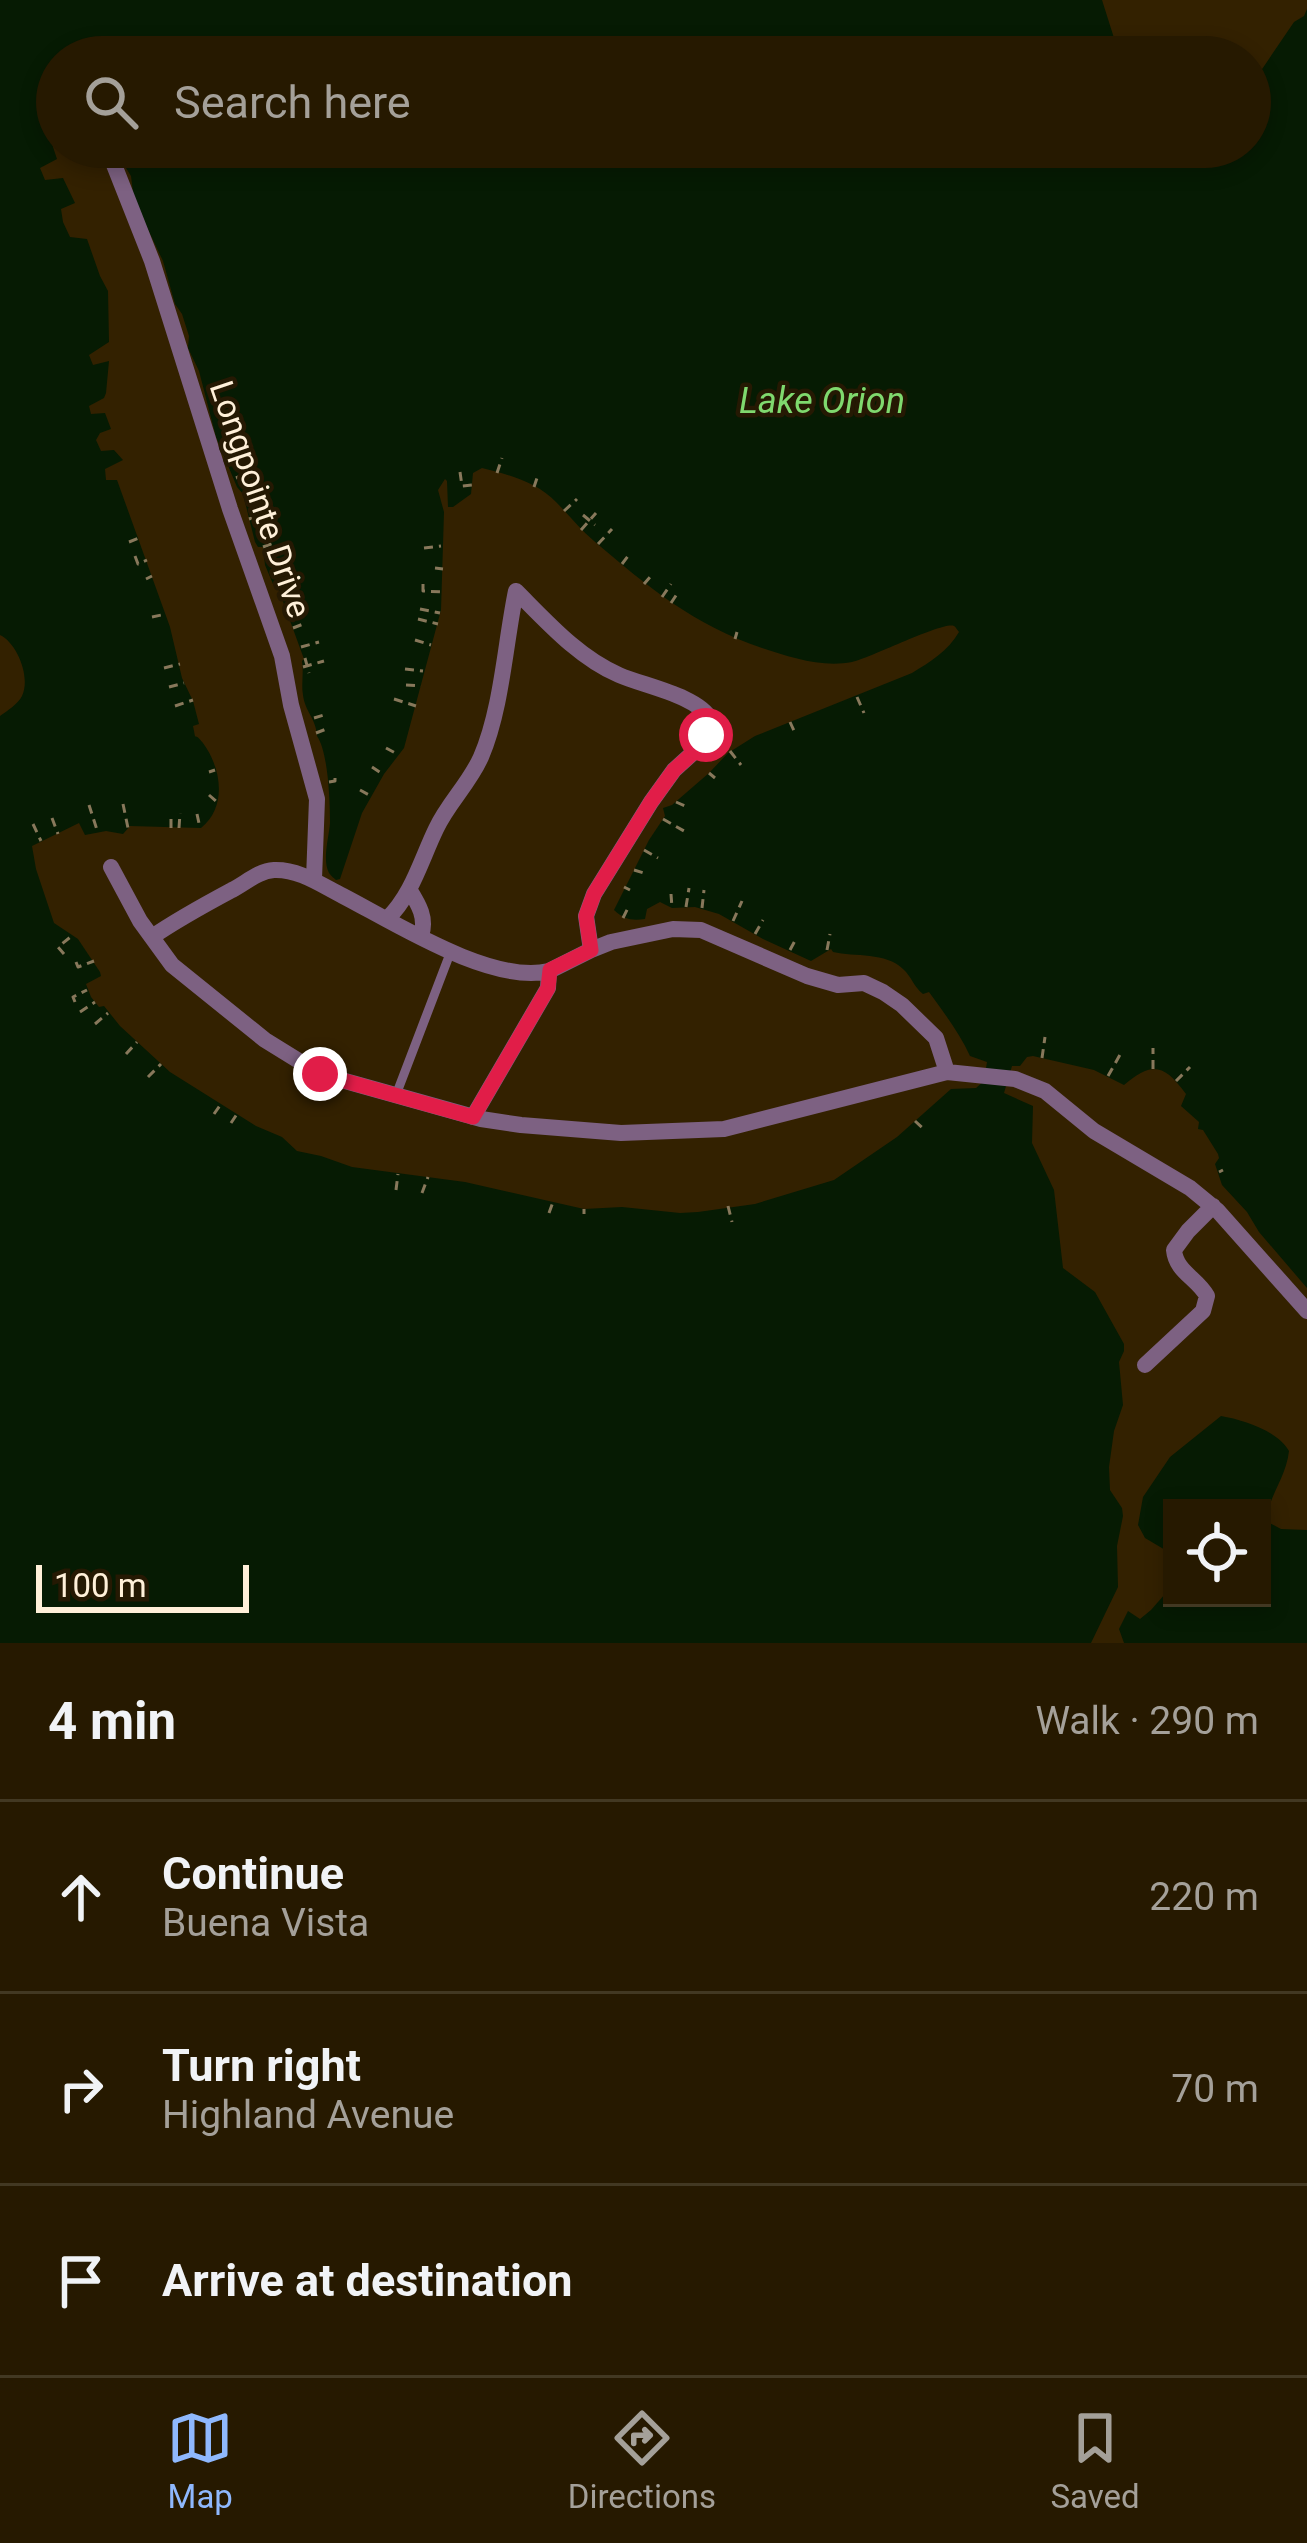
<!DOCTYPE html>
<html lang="en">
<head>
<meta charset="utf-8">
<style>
	body { margin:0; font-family:Roboto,sans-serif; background:#32260f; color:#f1f3f6 }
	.controls { position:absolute; right:36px; bottom:36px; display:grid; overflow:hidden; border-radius:0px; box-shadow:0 6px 18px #0003 }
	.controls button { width:108px; height:108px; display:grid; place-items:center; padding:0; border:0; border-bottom:3px solid #423822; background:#261900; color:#f1f3f6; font:60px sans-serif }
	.scale { position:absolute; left:36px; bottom:30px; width:213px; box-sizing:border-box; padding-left:12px; border:6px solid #fff0d9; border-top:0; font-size:33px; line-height:42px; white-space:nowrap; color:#fff0d9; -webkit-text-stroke:9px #251903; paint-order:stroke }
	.stop { position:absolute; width:36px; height:36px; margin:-27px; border:9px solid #e11d48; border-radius:50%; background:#fff }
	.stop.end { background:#e11d48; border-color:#fff; box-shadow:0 3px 12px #0008 }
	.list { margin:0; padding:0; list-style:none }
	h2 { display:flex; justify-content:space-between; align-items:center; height:156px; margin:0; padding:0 48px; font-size:51px }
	h2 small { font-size:39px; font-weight:400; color:#a4a099 }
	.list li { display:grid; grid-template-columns:78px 1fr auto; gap:36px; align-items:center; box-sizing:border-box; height:192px; padding:0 48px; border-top:3px solid #423822 }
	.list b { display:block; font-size:45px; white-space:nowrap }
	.list p { margin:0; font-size:39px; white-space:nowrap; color:#a4a099 }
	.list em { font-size:39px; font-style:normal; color:#a4a099 }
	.icon { flex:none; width:66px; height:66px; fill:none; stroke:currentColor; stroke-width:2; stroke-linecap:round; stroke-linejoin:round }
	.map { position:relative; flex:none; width:1307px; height:1643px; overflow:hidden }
	.search { position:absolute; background:#261900; box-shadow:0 6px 18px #0003; left:36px; right:36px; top:36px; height:132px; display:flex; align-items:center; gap:30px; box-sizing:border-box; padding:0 42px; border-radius:66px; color:#a4a099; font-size:45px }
	.sheet { height:732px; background:#261900 }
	nav { display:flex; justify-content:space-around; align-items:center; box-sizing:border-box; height:168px; border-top:3px solid #423822; background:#261900; font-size:33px; color:#a4a099 }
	nav a { display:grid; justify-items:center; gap:6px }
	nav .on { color:#8fb8fd }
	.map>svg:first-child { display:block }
	.water { fill:#061b03 }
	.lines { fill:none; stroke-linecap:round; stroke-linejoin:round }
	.path { stroke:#88785b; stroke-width:3; stroke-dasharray:9 6; stroke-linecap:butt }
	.lane { stroke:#7d6182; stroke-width:9 }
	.street { stroke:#7d6182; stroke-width:16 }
	.route { stroke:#e11d48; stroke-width:15 }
	.labels { text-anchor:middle; stroke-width:9; stroke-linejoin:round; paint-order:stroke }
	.street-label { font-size:33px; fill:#fff0d9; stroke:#251903 }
	.water-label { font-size:36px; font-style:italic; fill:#7fd96e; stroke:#251903 }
</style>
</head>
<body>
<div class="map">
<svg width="1307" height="1643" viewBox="0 0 1307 1643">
	<rect width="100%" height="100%" fill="#332100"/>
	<!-- water -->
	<path class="water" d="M0,0H1102L1120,57H57V103L41,111L57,159L40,168L45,180L63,178L75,203L61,209L63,222L70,237L87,239L100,276L108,291L109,342L89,355L93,365L109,361L106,393L104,398L89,406L91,414L105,413L111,429L100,433L96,440L101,451L114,450L123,460L105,469L106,480H117L170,627L182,678L193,701L199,724L193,726C197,745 192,729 203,743C222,769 227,807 201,828L130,826L123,834L106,831L85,835L79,823L32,846L36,869L54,923L78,939L100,972L101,976L86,984L91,997L99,1007L104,1006L120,1026L170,1072L256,1126L282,1137L297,1151L321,1156L352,1167L465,1182L584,1209L622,1207L680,1213L698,1212L755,1204L834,1180L897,1137L951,1089L976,1088L984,1081L987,1062L970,1056C959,1032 944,1013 929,992L923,994C913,986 912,977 903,969C886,952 855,957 833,952L831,949L811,961L763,939L719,914L695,907L672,908L660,902L647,909L645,919C631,921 624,919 614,910L649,840L665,816L663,808L672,805L709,773L728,753L755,736L912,673C930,662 948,651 959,632C957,630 956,627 954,626C943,621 871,658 852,662C822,668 790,657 762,648C694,625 648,587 594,541C580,529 569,515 556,502C537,482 507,474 482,468L473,473L471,494L453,507H448L447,481L445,479L438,490L444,512L441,610L404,748L384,774L362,813L340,879L336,880C334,878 331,876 329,873C322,860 329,837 330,823C330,799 328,752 317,736C316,718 305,712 303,695C301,684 304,673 302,661L304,659L277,585L273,584L265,565L263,547H258L255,542L243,494L237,487L216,437L199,371L188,348L189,336L182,314L175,304L163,261L134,200L131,176L113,147H1250V109L1256,78L1294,22L1304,16L1307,9V1288L1259,1232L1247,1212L1222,1185L1215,1164L1219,1158L1218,1154L1203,1130L1198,1129L1199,1122L1181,1106L1186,1094C1163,1063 1152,1062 1124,1085L1094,1070L1033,1056L1027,1057L1020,1066H1012L1004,1093L1033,1106L1032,1143L1054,1190L1063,1268L1095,1292L1124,1344V1351L1119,1362L1123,1405L1114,1431L1109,1467L1110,1490L1122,1508L1123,1516L1117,1546L1118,1587L1091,1643H0V716C7,711 18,704 22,696C31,677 17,643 0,635Z
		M1221,1416C1244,1420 1278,1431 1289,1451C1286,1478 1269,1495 1266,1521L1281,1529L1307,1530V1643H1124L1119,1629L1128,1611L1140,1619L1151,1610L1172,1586V1598H1262V1508H1172V1554L1145,1538L1138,1525L1143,1497L1170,1457Z"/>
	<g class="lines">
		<!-- path -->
		<path class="path" d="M460,472L462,486L473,485
			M497,473L502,458
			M236,478L250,472
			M534,487L538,475
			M564,511L577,499
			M583,515L595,525
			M249,519L264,514
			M581,530L596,513
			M129,542L139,538
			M598,544L612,529
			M263,547L274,543
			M424,548L441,546
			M265,555L277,552
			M135,556L138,564L147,560
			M622,564L628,556
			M435,568L443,569
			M146,579L152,576
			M423,584V591L443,592
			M644,584L650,577
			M662,597L671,584
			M671,603L679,591
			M420,609L440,613
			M287,610L298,605
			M152,617L166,614
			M290,619L302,614
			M418,619L438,624
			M293,628L306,623
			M735,639L737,632
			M415,640L431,645
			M301,647L319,642
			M305,658L309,673
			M303,667L324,661
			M164,668L180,664
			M405,669L423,671
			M406,685L421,686
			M169,687L184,683
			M857,697L864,713
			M394,699L416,706
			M175,706L193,700
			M314,718L324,715
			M790,722L795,733
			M316,733L329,728
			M386,748L399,755
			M730,751L741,765
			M372,767L384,775
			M209,772L215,770
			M709,773L715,778
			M329,782L335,781V773
			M360,790L371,796
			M209,795L218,803
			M676,802L685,806
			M123,804L128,828
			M89,805L98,833
			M197,814L200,828
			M52,818L58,834
			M663,819L684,831
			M33,824L41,841
			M171,828V816
			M179,828L180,813
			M644,850L658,858
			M634,870L644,873
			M624,887L630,890
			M671,894L672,908
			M686,907L689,888
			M702,908L704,890
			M623,918L629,906
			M733,921L742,901
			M755,934L763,920
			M790,950L797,937
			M827,950L830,934
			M64,954L58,947L73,935
			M76,962L78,967L94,961
			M75,1002L73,997L87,990
			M80,1012L95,1002
			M95,1024L108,1013
			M126,1054L137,1042
			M1042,1058L1045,1037
			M1153,1069V1048
			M1108,1076L1121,1053
			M148,1077L161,1064
			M1176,1081L1190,1067
			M214,1114L221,1104
			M915,1121L926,1131
			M231,1123L237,1114
			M1219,1172L1223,1170
			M396,1190L398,1174
			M422,1193L428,1177
			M728,1206L732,1222
			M584,1209V1214
			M549,1213L553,1202"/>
		<!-- lane -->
		<path class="lane" d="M396,1095L451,951"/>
		<!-- street -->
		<path class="street" d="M107,147L152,261L230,509L282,656L291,705L317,799L314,879
			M111,867L140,921L172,965L265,1040L320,1074L481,1119L521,1125L621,1133L724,1129L947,1072L1015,1079L1045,1091L1094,1131L1190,1188L1218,1211L1307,1311
			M409,889C419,905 427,918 421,936
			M387,919C412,895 421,860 436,829C448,803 469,784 481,757C502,708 505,644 516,591
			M152,937C178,919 204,905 232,890C246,883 258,871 274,870C299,869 321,885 343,896C395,923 492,985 549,971
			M591,950L611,942L673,929L701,930L807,976L838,985L864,983L883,992L902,1005L936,1038L947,1072
			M473,1117L548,988L549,971L591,950L586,916L594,894L651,802L674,770L695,751L706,735L711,720C699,696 644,686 619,675C579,658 547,622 516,591
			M1145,1365L1203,1311L1207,1296C1197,1278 1176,1272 1174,1250L1188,1231L1213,1206"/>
	</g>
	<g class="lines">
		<!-- route -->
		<path class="route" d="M320,1074L473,1117L548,988L550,970L591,950L586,916L594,894L651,802L674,770L695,751L706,735"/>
	</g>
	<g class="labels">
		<!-- street labels -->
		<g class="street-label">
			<text transform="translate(261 499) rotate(71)" y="12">Longpointe Drive</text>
		</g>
		<!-- water labels -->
		<g class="water-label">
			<text x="822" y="413">Lake Orion</text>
		</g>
	</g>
</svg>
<div class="controls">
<button><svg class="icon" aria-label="locate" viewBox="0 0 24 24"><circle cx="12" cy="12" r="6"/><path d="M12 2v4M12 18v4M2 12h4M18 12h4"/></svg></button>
</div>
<div class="scale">100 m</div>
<div class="stop" style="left:706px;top:735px"></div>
<div class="stop end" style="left:320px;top:1074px"></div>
<div class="search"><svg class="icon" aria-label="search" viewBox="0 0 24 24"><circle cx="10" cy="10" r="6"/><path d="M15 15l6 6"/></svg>Search here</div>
</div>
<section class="sheet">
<h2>4 min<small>Walk · 290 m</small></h2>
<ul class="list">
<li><svg class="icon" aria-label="ahead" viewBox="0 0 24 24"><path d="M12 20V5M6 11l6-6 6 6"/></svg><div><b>Continue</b><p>Buena Vista</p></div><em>220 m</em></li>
<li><svg class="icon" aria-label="right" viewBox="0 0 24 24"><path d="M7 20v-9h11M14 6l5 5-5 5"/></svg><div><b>Turn right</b><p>Highland Avenue</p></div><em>70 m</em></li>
<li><svg class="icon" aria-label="arrive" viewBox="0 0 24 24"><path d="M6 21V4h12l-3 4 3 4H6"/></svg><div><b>Arrive at destination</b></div></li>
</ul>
</section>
<nav>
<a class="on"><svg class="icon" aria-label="map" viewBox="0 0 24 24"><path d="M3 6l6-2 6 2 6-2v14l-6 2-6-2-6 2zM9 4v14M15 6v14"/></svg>Map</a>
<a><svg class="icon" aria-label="directions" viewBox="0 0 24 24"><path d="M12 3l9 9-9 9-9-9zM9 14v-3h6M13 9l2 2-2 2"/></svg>Directions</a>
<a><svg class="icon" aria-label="saved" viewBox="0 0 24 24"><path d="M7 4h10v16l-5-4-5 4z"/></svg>Saved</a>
</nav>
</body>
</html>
